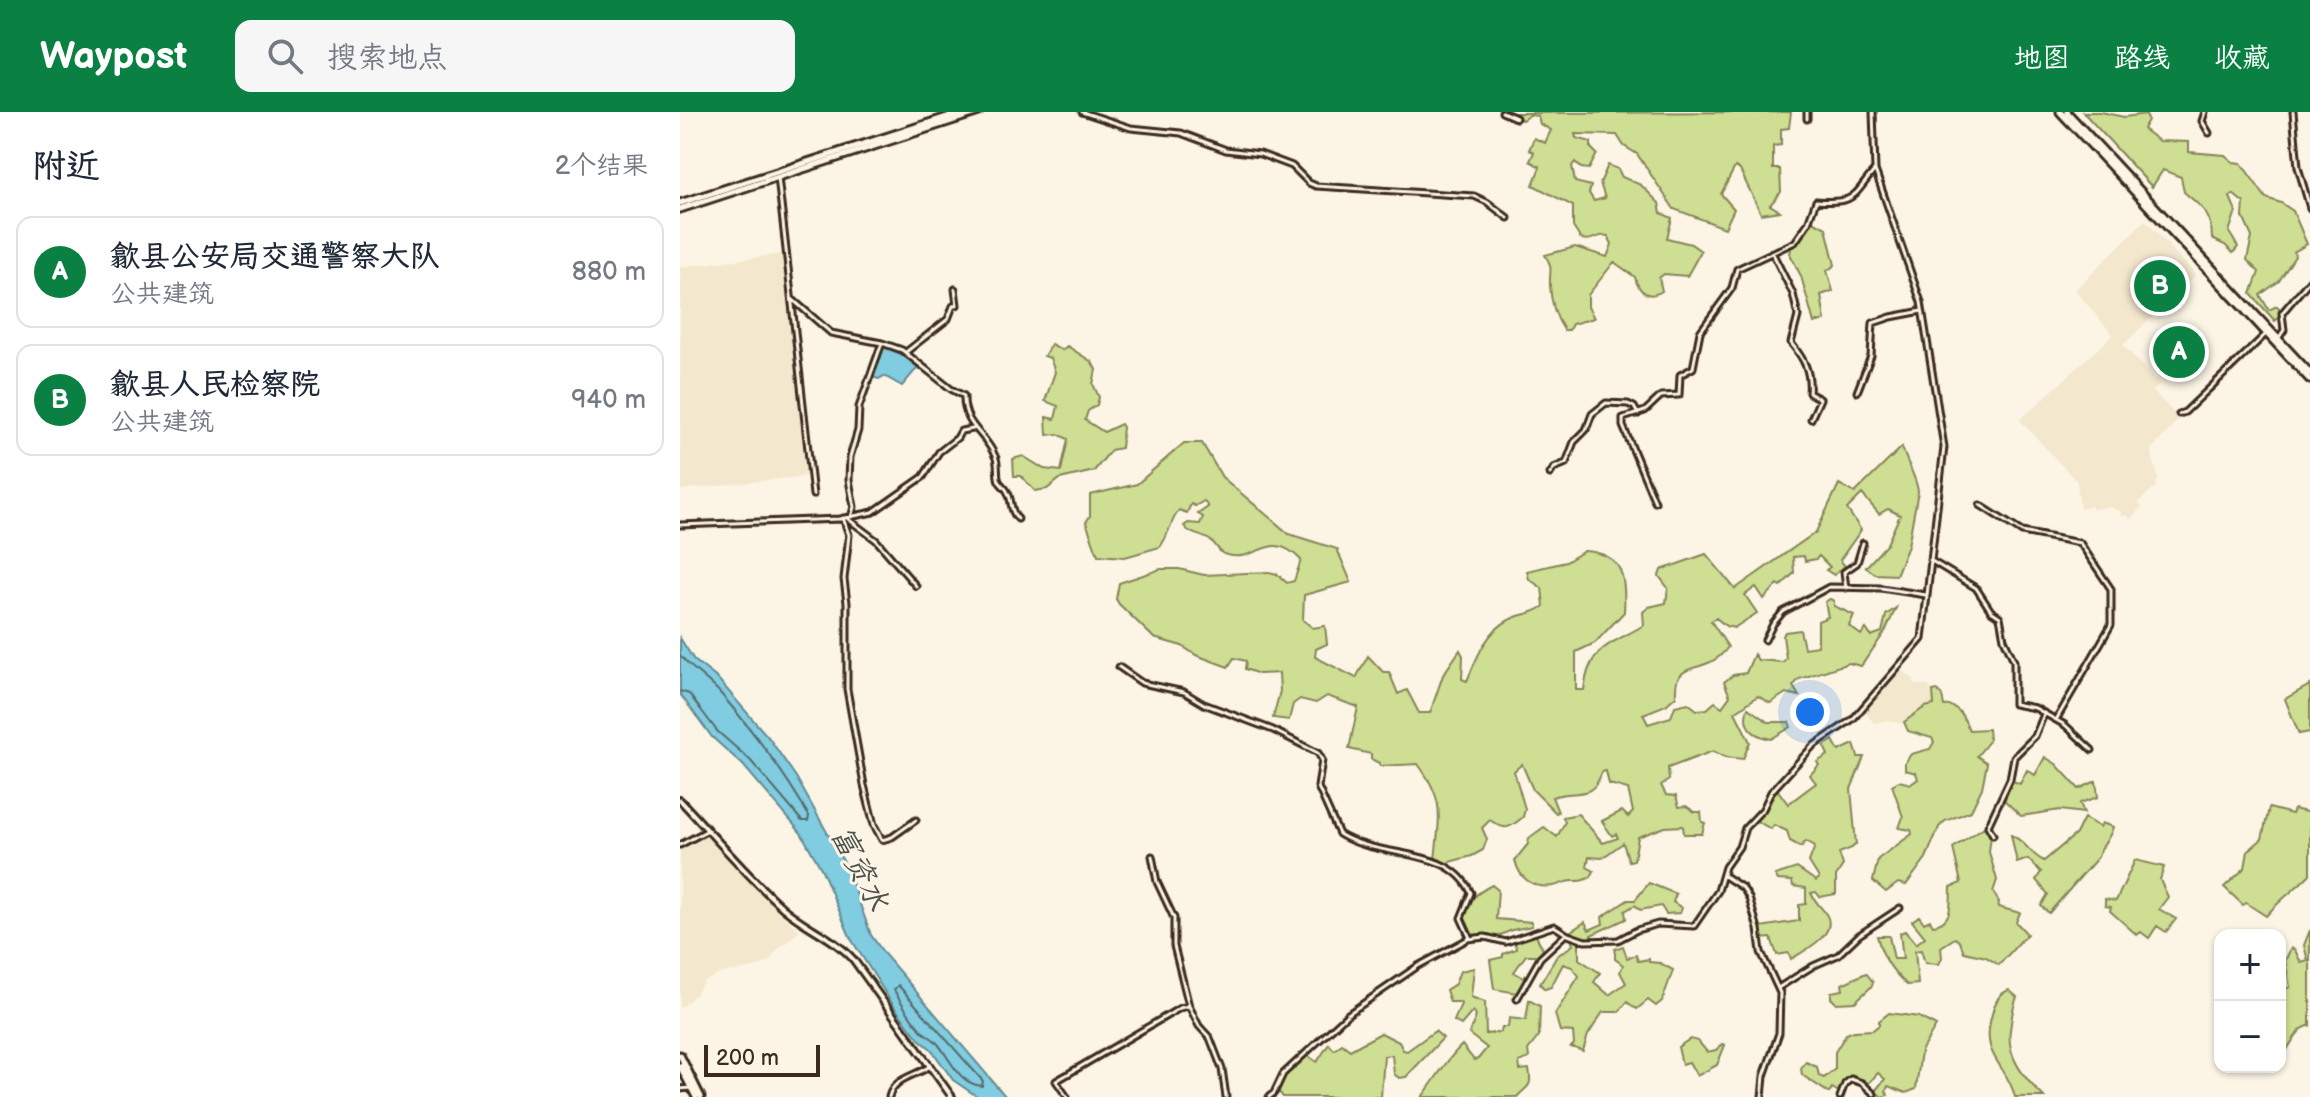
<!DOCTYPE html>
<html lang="zh">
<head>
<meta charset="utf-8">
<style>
	body { margin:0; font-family:"Balsamiq Sans","LXGW WenKai TC",sans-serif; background:#f6f6f7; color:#1f2937 }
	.controls { position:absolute; right:24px; bottom:24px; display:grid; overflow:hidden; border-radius:16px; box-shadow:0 2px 6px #0004 }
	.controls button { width:72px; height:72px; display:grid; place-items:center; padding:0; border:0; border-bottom:2px solid #e0e1e3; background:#fff; color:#1f2937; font:40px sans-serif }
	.scale { position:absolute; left:24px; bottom:20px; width:116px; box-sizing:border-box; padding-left:8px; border:4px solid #3b2a1e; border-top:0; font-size:22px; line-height:28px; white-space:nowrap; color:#3b2a1e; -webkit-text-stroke:6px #fcf5e5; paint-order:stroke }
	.you { position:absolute; left:1130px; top:600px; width:28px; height:28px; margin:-20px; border:6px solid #fff; border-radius:50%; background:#1a73e8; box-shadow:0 0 0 12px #1a73e833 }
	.badge { display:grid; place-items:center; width:52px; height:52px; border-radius:50%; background:#0b8043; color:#fff; font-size:26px; font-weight:700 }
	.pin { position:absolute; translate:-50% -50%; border:4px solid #fff; box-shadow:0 2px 8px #0006 }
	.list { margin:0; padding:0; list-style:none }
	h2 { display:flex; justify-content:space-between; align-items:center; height:104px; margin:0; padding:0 32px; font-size:34px }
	h2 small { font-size:26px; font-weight:400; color:#747a83 }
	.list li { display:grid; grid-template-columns:52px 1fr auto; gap:24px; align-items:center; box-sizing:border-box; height:112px; margin:0 16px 16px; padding:0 16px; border:2px solid #e0e1e3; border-radius:16px }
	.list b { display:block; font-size:30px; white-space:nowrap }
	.list p { margin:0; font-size:26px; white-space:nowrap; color:#747a83 }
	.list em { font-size:26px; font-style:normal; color:#747a83 }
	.icon { flex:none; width:44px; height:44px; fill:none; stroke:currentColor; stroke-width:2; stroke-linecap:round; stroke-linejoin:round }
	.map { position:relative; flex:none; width:1630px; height:985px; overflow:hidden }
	header { display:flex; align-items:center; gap:48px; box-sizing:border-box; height:112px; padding:0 40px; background:#0b8043; color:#fff }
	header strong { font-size:38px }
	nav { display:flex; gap:44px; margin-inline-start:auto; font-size:28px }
	.search { width:560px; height:72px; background:#f6f6f7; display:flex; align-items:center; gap:20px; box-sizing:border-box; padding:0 28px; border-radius:16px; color:#747a83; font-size:30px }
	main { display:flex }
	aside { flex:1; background:#fff }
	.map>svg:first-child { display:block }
	.built { fill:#f3e7cd }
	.green { fill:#cedf93; stroke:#848458; stroke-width:2 }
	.water { fill:#80cce0; stroke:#648b92; stroke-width:2 }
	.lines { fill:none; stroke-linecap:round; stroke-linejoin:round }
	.shore { stroke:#576b6c; stroke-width:2 }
	.minor-casing { stroke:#3b2a1e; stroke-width:9 }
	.tertiary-casing { stroke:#3b2a1e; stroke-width:10 }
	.secondary-casing { stroke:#3b2a1e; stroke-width:11 }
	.minor { stroke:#fcf5e5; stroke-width:3 }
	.tertiary { stroke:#fcf5e5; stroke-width:4 }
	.secondary { stroke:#fcf5e5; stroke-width:5 }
	.labels { text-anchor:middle; stroke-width:6; stroke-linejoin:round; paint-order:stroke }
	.water-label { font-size:30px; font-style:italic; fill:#4c524e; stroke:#fcf5e5 }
</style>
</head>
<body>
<header>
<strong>Waypost</strong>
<div class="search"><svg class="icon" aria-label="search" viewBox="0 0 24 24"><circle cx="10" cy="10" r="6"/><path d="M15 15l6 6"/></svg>搜索地点</div>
<nav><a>地图</a><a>路线</a><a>收藏</a></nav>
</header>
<main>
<aside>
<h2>附近<small>2个结果</small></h2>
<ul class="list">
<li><span class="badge">A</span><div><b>歙县公安局交通警察大队</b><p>公共建筑</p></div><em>880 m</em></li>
<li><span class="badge">B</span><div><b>歙县人民检察院</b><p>公共建筑</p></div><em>940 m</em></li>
</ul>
</aside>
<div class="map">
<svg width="1630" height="985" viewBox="0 0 1630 985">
	<rect width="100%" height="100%" fill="#fcf5e5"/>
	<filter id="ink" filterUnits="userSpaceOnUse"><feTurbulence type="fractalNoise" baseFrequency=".0125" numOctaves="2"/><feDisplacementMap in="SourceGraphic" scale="16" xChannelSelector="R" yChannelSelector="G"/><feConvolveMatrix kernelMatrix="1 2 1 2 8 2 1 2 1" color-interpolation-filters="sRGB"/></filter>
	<g filter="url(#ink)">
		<!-- built -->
		<path class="built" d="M1465,108L1516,163L1443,233L1480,272L1473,279L1499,307L1471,338L1478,366L1476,374L1458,391L1462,395L1450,407L1447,403L1441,404L1440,399L1430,395L1412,397V394L1400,396L1397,370L1340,308L1433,223L1395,178Z
			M103,142L126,364L0,378V155Z
			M1219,557L1233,566L1235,572L1248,574L1253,579L1254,594L1232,603L1223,612L1209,608L1194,611L1184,598Z
			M27,723L83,786L120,819L97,838L89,850L74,856L42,861L24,869L15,883L0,896V738Z"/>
		<!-- green -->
		<path class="green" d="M1111,0L1109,16L1101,17V33L1093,34V57H1100L1101,80L1090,93L1100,99L1081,102L1060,58L1055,55L1041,82L1054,97L1045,116L994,97L957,42L944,34L937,23L895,22L896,26L911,30V36L917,42L909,57L901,56L895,50L892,54L895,70L911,74L909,81L914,89L925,86L920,71L928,53L938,57L942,65L961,73L979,91L981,101L992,106L987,126L1011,132L1021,139L1007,164L984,162L979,166L982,179C968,188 958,179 955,165L934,150L908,183V195L914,206L892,212L889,218H884C876,206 871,190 870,174C869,159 874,157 865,143L895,135L927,145L932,132L928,124C918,121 910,132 900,126L893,115V94L853,73L860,55L850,49L854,40L849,38L854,26L865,31L871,18L860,12L858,4L850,3L842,8L829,1Z
			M1403,0H1421L1444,5L1466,2L1468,8L1463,17L1479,29L1509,30V40L1545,43L1553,50L1561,51L1586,86L1601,91L1613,99L1627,132L1614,140L1615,144L1599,169L1580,183L1589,198L1597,194L1599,196V205L1595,209L1571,182L1579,160L1567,148L1572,125L1563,105L1564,91L1553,82L1550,85L1556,99L1549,120L1558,135L1553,141L1545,133L1532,127C1532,102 1522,95 1504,80L1501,65L1483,58L1472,75Z
			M1133,109L1146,116L1155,153L1147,159L1153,179L1141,183L1145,208L1134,211L1121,164L1110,142L1111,135Z
			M371,232L382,238L387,234L412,250L416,258L413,272L419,285L417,293L408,299L405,308L424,320L441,312L443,315L441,336L431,338L414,359L380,367L367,377L355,379L341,364H334L333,347L343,344L364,357L381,359L388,327L378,322L367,323L366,305L375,307L378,294L365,289L375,260L370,246L364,244Z
			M504,331H522L542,365L609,422L657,437L671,470L624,483L623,508L633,516L645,514L647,532L636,537L635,545L676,566L688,544L703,560H709L718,582L727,578L739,601H750L763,563L780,538L783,544L782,567L787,569C797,545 806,520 829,508C841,501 853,503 864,494L862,476L849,467L847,459L886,450L904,439C944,441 946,466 944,500L915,531L896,540V578H904C909,534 931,533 964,513L963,500L969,495L986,491L988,476L979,464L981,458L1026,442L1055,477L1136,420L1159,372L1175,381L1222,335C1226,350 1236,364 1238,379L1228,434L1216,463L1195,462L1186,455L1207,432L1220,403L1208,397L1199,402L1182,382L1167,397L1181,418L1160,448L1165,454L1154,463L1146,458L1150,455L1139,444L1136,447L1125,449L1124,444L1113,445L1114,461L1101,474L1098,472L1084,487L1076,475L1065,483L1077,501L1054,516L1046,514L1036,506L1031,509L1048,535C1031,559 1009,551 999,565C995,570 996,579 996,584L986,593L963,602L968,612L991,605L995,594L1008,591L1017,598L1027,597L1035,590L1042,595L1050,584L1044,570L1053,563L1066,561L1074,542L1078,548L1103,550L1106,546L1103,524L1105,520L1120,518L1124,536L1138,534V509L1148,505L1145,490L1150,487L1154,489V494L1174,503L1169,514L1181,523L1186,517L1191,524L1202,520L1206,503L1216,496L1205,520L1181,554L1169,551L1119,567L1113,574L1119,584L1106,581L1090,591L1078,584L1055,600L1070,630L1063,647L1045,645L1033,639L988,656L989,668L981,673L986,683L996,684L999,695L1006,694L1015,700H1021L1022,710L1025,711L1022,722H1004L1003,714L985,715L958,725L954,748L949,749L943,731L922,746L909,745L907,755L914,759L911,765C903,769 901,769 892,769C886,769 880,773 873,774C854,777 839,767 835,748L848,732L849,726L864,715L877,725L885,710L883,705L898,702L923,731L938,726L936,722L932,724L922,709L942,699L948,705L953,700L948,677L929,672L926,659L922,660C911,691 896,676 872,685L878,700L876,701L853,678L842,652L834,659L845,697L843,705C829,717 825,719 810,708L802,716L807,727L803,738L792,744L769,750L768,754L755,749C759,703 766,690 738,652L700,654L699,651L691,647V642L669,637L678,595L647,584L636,591L620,587L613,592L609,608L593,606L600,579L599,561L579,562L565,557L566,549L554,546L548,555L516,543L502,534L474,526L439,492L436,487L439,471L481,457H499L524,463L589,460L597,462L607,471L614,469L621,448C588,414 577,454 544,442C537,439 537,432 531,429C522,422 511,424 504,414L508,411L520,412L523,405L518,402L528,395L524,389L515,394L511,392L507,401L499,398C490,410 489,423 480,435L445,445L418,443L406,410L410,404V383L457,372Z
			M1630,573V620L1619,622L1605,587Z
			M1257,578L1262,584L1264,594C1279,592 1284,606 1289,618L1308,617L1309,629L1297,644L1307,651L1302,676L1291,699L1265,709L1259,715L1246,746L1226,773L1218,771L1206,780L1193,769L1198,747L1232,722L1231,718L1219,716L1223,705L1212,673L1219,669L1231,672L1238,667L1236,661L1225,658V651L1231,642L1250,637L1254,630L1252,626L1228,619L1224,610L1245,595L1254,593L1253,579Z
			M1068,596L1088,610H1109L1111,615L1091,627C1074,624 1061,615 1068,596Z
			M1153,628L1159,639L1174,632L1178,645H1184L1171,677L1176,732L1172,736L1159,741L1163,753L1156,764V782L1140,785L1136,780L1131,781C1135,790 1141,795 1146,802C1159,822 1124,839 1111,847L1109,841L1097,843L1091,826L1080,827V815L1119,809V793L1126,792V776L1113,774L1112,769L1098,768L1095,763L1117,756L1136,769L1139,766L1129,750L1135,734L1126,729L1121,735L1110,729L1107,719L1094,713L1091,717L1075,708C1086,697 1088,686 1097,677L1108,692L1136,671L1130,663L1139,653L1137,650L1148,643L1144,634Z
			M1365,645L1376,652L1399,677L1416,669L1418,685L1400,691L1404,701L1380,698L1341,704L1322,686L1331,668L1340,672L1347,658L1355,663Z
			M1589,696L1612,702L1614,697L1630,701V762C1616,777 1599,788 1586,804L1566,791L1563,793L1544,775L1565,756L1568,739L1582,727Z
			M1404,706L1420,715L1422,711L1433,715C1430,727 1421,734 1418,745L1369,801L1361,794L1368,782L1356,768L1361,760L1348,747L1337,751L1331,723C1347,730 1349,742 1364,749L1396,722Z
			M1304,715L1311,723L1309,740L1317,768L1313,780L1319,790L1318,795L1340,801L1336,810L1347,822L1319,853L1306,845L1284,840L1280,830L1275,826L1261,835L1262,846L1259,852L1245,851L1241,838L1235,839L1238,872L1227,873C1212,859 1202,845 1197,824H1209L1214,847H1223L1220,821L1225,819L1236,832L1245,825L1232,809L1239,804L1244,811L1250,808L1253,813C1274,811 1270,790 1271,775L1281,771L1273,736Z
			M1455,748L1484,755L1480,768L1488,785L1479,797L1496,807L1486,820L1477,814L1469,826L1461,820L1457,823L1430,799L1431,795L1425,794V787L1436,789Z
			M969,771L996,782L993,790L1002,796L1000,801L986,802L981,794L960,798L955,793L945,799L946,807L911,823L912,827L888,821L905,810L909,818L923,812L922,805L948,788H955Z
			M812,773L818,778L816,807L852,810V814L832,818L816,825L791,824L782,808C786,790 796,781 812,773Z
			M1630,818V914C1616,915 1610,937 1600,947V871L1605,877L1610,875L1605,849L1611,836L1615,838L1621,851L1628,849L1624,833Z
			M855,822L863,837L859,843H846L834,860L845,867L837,881L814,877L810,848L823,845V842L836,837L835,830Z
			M891,827L899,830V847L920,861L914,870L929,883L946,871L940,860L943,853L935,847V837L943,834L947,846L956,843L958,849L969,847V850L980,851L993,858L982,889L976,894L968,888L957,897L947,890L939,900H923L908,923L903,939L891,935L894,932L893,920L880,919L875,902L899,864L892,855L883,852L871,875L865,877L860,872L877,844L893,833Z
			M794,856L791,885L805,890L806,922L821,920L822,915H828L829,906L846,908L849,888L860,894L859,924L848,938L849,946L839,950L840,958L849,957C853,977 846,974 837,985H742C756,967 766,948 782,933L794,948L798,947L807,936L789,922L796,904L793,899L781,913L774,909L781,892L780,890H770L766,878L775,872L780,859Z
			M1186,861L1193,870L1192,874L1175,890L1156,891L1151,886V880L1163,878L1162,872Z
			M1329,878L1337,885C1332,896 1332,906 1330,918C1326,945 1345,967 1364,985H1335C1327,951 1299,946 1312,902C1315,891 1318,882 1329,878Z
			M1209,901L1239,905L1256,914L1241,939L1236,977L1226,981L1208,974L1206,979L1208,983L1202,985L1195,979L1205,967L1198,961L1188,972L1183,968L1169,965L1159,980L1152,976L1149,981L1122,963L1121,956L1126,950L1137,955L1139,964L1144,966L1155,957V940L1166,922L1174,919L1193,918L1199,913V909Z
			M755,919L763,926L726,965L719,966L714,962L712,943L704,944L701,985H603L598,979C603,962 615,954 628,944L637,950L649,932L654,938L662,932L670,938L701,921L719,930L723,938L727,939Z
			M1010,927L1018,929L1027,940L1036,938L1042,932L1045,933L1037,953L1017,964L1009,950L1002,952L998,935Z"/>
		<!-- water -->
		<path class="water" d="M204,235L226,244L239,254L222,274L204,264L199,267L191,265Z
			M0,526L14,548L38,567L89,626L116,665L167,756L191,823L205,843L326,985H298L273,968L251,937L239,927L215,896L171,827L142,758L121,721L63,653L32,625L0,582Z"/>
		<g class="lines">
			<!-- shore -->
			<path class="shore" d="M0,543C12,558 28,567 41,582C74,620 104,660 129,704L128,709H122L70,648L37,619L9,582L0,579
				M218,873L303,969L302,974C279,972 271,948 258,932C254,927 248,924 243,920C232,908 222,892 214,878Z"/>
			<!-- minor casing -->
			<g class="minor-casing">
				<path id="minor" d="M402,0L451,16L501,21L546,38L580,42L612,54L629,71L636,74L794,84L807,90L828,106
					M822,0L836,6
					M1525,0L1522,9L1529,21
					M1613,0L1618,55L1630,96
					M1127,7V0
					M98,65L133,383
					M1092,140L1113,182L1118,204L1111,231C1124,247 1131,259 1129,281L1140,287L1131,307
					M112,187L151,221L202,231L222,238L271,277L284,284C283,314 305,320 315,344C319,351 316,362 319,369C321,373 325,375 327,379C333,389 329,398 338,407
					M1598,227L1604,218L1602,201L1630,168
					M226,240L268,207L273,194L277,193L275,177
					M1177,280L1191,244L1193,211L1211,205L1242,199
					M1499,302L1505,300L1587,221
					M870,362L874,356L886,351L894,330L906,318L912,302L926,291L948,292L954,295L958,302
					M975,390L943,314V306L965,299L981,284L999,283L1000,263L1013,256L1020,220L1052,176L1057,157L1115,130L1128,111L1136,89C1177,92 1172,84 1195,58
					M1300,393L1342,420L1400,431L1431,477V513L1376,608
					M171,405L174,395L169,368L170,345L178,318L179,295L202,231
					M163,406L169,423L164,467L167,491V577L184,673L194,713L202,728L212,725L236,708
					M168,407L196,428L236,474
					M0,413L160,407L193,400L243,365L259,340L277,326L281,319L293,317
					M1250,448L1296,476L1311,499L1320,505L1324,527L1334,549V592L1355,596L1385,613L1412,638
					M1166,476L1164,460L1177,451L1183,431
					M1085,528L1093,512L1103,500L1149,475L1201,476L1246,483
					M439,555L462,571L504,580L524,592L593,618L638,641L642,648L638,675L659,722C700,748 770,733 791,781L781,806L790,826
					M1313,723L1308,714L1330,667L1334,645L1355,624L1364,602
					M0,733L28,718
					M472,744L477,770L494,806V834L509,894L519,914L530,926L542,957L546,985
					M1043,763L1063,776L1069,786L1078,817L1081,840L1100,881L1099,921L1084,964L1082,985
					M1098,876L1133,854L1158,843L1179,823L1220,796
					M837,887L860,846L886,822
					M0,977L11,976
					M209,985C213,966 236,964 250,954
					M387,985L376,969L500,896L508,894
					M589,985L594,981L603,962L668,902L738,854L788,827L805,825L826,830L874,814L888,823L905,829L938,828L957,818L978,812L1014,814L1038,779L1045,755L1059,735L1065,716L1083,697L1091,680L1133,634L1173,607L1242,527L1264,335L1241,190L1195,58L1193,0
					M1160,985L1165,972L1171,967L1182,971L1194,982"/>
			</g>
			<!-- tertiary casing -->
			<g class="tertiary-casing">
				<path id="tertiary" d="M0,688C34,724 66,763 103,796C125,815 153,825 173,847L272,985"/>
			</g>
			<!-- secondary casing -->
			<g class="secondary-casing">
				<path id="secondary" d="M1380,0L1630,268
					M1387,0L1630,261
					M0,91L283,0
					M0,97L299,0
					M0,943L21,985
					M0,954L16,985"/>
			</g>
			<!-- minor -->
			<use href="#minor" class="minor"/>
			<!-- tertiary -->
			<use href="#tertiary" class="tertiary"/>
			<!-- secondary -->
			<use href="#secondary" class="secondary"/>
		</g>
	</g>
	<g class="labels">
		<!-- water labels -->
		<g class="water-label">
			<text transform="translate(180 756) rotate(63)" y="10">富资水</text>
		</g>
	</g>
</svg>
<div class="controls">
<button>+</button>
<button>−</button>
</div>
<div class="scale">200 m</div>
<div class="you"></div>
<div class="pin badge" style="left:1499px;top:240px">A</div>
<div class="pin badge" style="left:1480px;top:174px">B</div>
</div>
</main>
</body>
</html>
